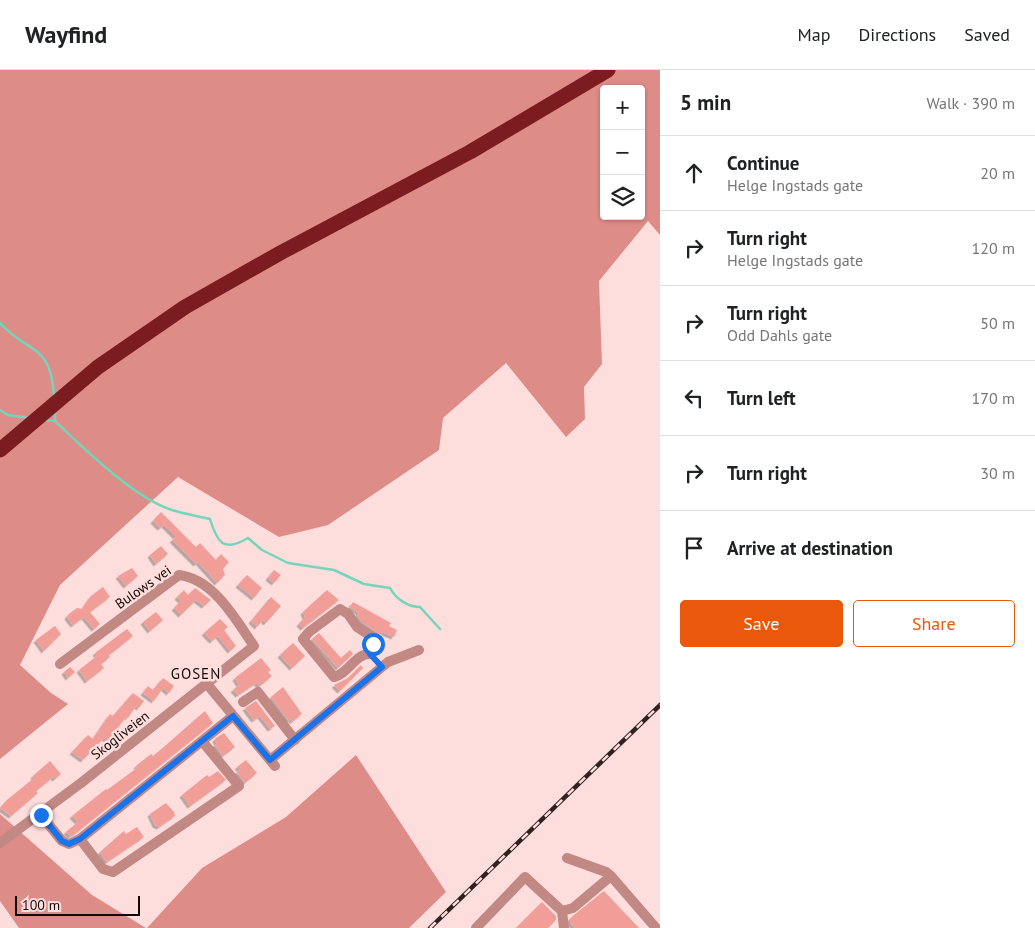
<!DOCTYPE html>
<html lang="en">
<head>
<meta charset="utf-8">
<style>
	body { margin:0; font-family:"PT Sans",sans-serif; background:#f6f6f6; color:#202124 }
	.controls { position:absolute; right:15px; top:15px; display:grid; overflow:hidden; border-radius:5px; box-shadow:0 1px 4px #0004 }
	.controls button { width:45px; height:45px; display:grid; place-items:center; padding:0; border:0; border-bottom:1px solid #e0e0e0; background:#fff; color:#202124; font:25px sans-serif }
	.scale { position:absolute; left:15px; bottom:12px; width:125px; box-sizing:border-box; padding-left:5px; border:2px solid #140807; border-top:0; font-size:14px; line-height:18px; white-space:nowrap; color:#140807; -webkit-text-stroke:4px #fededc; paint-order:stroke }
	.stop { position:absolute; width:15px; height:15px; margin:-11px; border:4px solid #1a73e8; border-radius:50%; background:#fff }
	.stop.end { background:#1a73e8; border-color:#fff; box-shadow:0 1px 5px #0008 }
	.list { margin:0; padding:0; list-style:none }
	h2 { display:flex; justify-content:space-between; align-items:center; height:65px; margin:0; padding:0 20px; font-size:21px }
	h2 small { font-size:16px; font-weight:400; color:#757577 }
	.list li { display:grid; grid-template-columns:32px 1fr auto; gap:15px; align-items:center; box-sizing:border-box; height:75px; padding:0 20px; border-top:1px solid #e0e0e0 }
	.list b { display:block; font-size:19px; white-space:nowrap }
	.list p { margin:0; font-size:16px; white-space:nowrap; color:#757577 }
	.list em { font-size:16px; font-style:normal; color:#757577 }
	.actions { display:flex; gap:10px; padding:15px 20px }
	.actions a { flex:1; padding:11px 0; border:1px solid #ea580c; border-radius:5px; text-align:center; font-size:18px; color:#ea580c }
	.actions .main { background:#ea580c; color:#fff }
	.icon { flex:none; width:28px; height:28px; fill:none; stroke:currentColor; stroke-width:2; stroke-linecap:round; stroke-linejoin:round }
	.map { position:relative; flex:none; width:660px; height:858px; overflow:hidden }
	header { display:flex; align-items:center; gap:30px; box-sizing:border-box; height:70px; padding:0 25px; background:#fff; border-bottom:1px solid #e0e0e0 }
	header strong { font-size:24px }
	nav { display:flex; gap:28px; margin-inline-start:auto; font-size:18px }
	main { display:flex }
	aside { flex:1; background:#fff }
	.map>svg:first-child { display:block }
	.forest { fill:#de8c87; fill-rule:evenodd }
	.lines { fill:none; stroke-linecap:round; stroke-linejoin:round }
	.stream { stroke:#74d5bb; stroke-width:2.5 }
	.building { fill:#f19d98; filter:url(#shadow) }
	.minor { stroke:#c28884; stroke-width:10 }
	.highway { stroke:#7b1c21; stroke-width:15 }
	.rail-casing { stroke:#302221; stroke-width:4.5 }
	.rail { stroke:#fededc; stroke-width:2.5; stroke-dasharray:8; stroke-linecap:butt }
	.route { stroke:#1a73e8; stroke-width:6 }
	.labels { text-anchor:middle; stroke-width:5; stroke-linejoin:round; paint-order:stroke }
	.street-label { font-size:14px; fill:#140807; stroke:#fededc }
	.neighbourhood-label { font-size:15px; letter-spacing:1px; fill:#140807; stroke:#fededc }
</style>
</head>
<body>
<header>
<strong>Wayfind</strong>
<nav><a>Map</a><a>Directions</a><a>Saved</a></nav>
</header>
<main>
<div class="map">
<svg width="660" height="858" viewBox="0 0 660 858">
	<defs>
		<filter id="shadow"><feDropShadow dx="-2.5" dy="2.5" stdDeviation="0" flood-color="#0004"/></filter>
	</defs>
	<rect width="100%" height="100%" fill="#fededc"/>
	<!-- forest -->
	<path class="forest" d="M0,0H660V165L648,151L599,211L602,294L584,317L585,349L566,367L506,293L443,348L439,380L328,455L279,467L178,407L60,515L20,595L51,623L68,634L0,689ZM604,19H641V146H604Z
		M356,685L446,822L409,858H147L202,798L286,747Z
		M0,744L92,825L146,858H19L0,831Z"/>
	<g class="lines">
		<!-- stream -->
		<path class="stream" d="M0,253C29,285 51,272 54,327
			M0,340L8,345L29,348
			M55,340V351C85,379 134,428 172,440C184,444 198,446 210,449C217,472 223,483 248,468L262,480L288,493L334,500L364,514L390,518C396,529 408,537 420,537L440,559
			M45,350L55,351"/>
	</g>
	<!-- building -->
	<path class="building" d="M161,442L196,477L200,473L216,490L221,484L229,492L223,499L225,505L217,513L198,492L196,494L172,470L176,467L164,455L160,458L153,451Z
		M161,476L168,484L156,494L150,485Z
		M132,498L138,506L126,516L118,506Z
		M274,500L281,505L274,513L268,508Z
		M247,505L262,518L254,528L238,515Z
		M103,517L110,527L90,542L100,554L94,559L84,547L73,555L67,547L69,544L77,538L82,539L91,526Z
		M195,518L211,530L204,536L196,530L181,545L174,538L181,531L177,527L184,520L188,525Z
		M327,520L339,530L303,558L299,554L305,547L303,542Z
		M271,527L281,536L266,553L263,550L257,557L251,551Z
		M353,532L391,553L389,556L397,560L394,567L382,562L381,565L362,552L357,545L359,543L350,537Z
		M156,542L163,550L150,561L143,552Z
		M220,549L228,557L224,560L236,576L230,581L218,566L212,571L204,563Z
		M55,556L61,564L44,581L36,570Z
		M127,559L133,566L109,585L110,587L101,594L104,598L87,611L79,600L97,586L95,583Z
		M319,563L341,588L350,580L353,584L338,598L312,569Z
		M293,573L305,586L292,598L280,585Z
		M261,588L271,600L268,602L272,606L260,616L256,613L238,625L233,620L239,615L235,608Z
		M361,595L363,598L340,621L334,615L348,608Z
		M70,597L75,602L68,608L64,602Z
		M163,608L174,616L169,623L163,618L154,631L143,623L148,616L153,620Z
		M283,617L302,644L292,652L291,649L289,651L271,627Z
		M133,623L144,631L139,638L136,636L128,648L126,647L108,671L104,668L83,690L72,682L88,665L93,669L110,644L113,646Z
		M256,631L275,656L270,659L260,646L254,650L245,638Z
		M205,641L213,653L76,763L70,766L66,762L78,752L72,746L106,719L107,720L137,698L136,696L151,684L153,686L165,676Z
		M224,663L235,677L223,686L215,675L217,673L215,670L216,668Z
		M246,690L257,703L245,713L237,702L240,700L237,697Z
		M50,691L61,704L55,709L53,707L36,721L38,723L11,746L0,738L7,730L34,708L33,706Z
		M218,701L226,710L190,736L182,725L207,705L209,707Z
		M166,733L174,742L175,746L159,757L155,755L150,744Z
		M137,757L144,767L107,792L100,782L124,761L126,764Z
		M604,821L639,858H575L570,853V849L574,845Z
		M542,832L556,846V850L548,858H516Z"/>
	<g class="lines">
		<!-- minor -->
		<path class="minor" d="M340,539L348,544L357,557L371,566L373,570L370,584C356,583 348,604 334,607L303,569L309,562Z
			M207,614L275,696
			M243,632L258,622L295,670
			M270,690L388,592L419,580
			M41,745L62,771L69,774L80,769L233,646
			M80,769L103,799L113,802L239,716L202,671
			M0,773L81,713L254,576C236,550 214,509 179,505L60,594
			M567,788L606,802L611,806
			M562,841L564,858
			M476,858L525,807L562,841L573,838L611,806L656,858"/>
		<!-- highway -->
		<path class="highway" d="M0,380L98,297L185,237L282,182L470,82L608,0"/>
		<!-- rail casing -->
		<g class="rail-casing">
			<path id="rail" d="M430,858L660,635"/>
		</g>
		<!-- rail -->
		<use href="#rail" class="rail"/>
	</g>
	<g class="lines">
		<!-- route -->
		<path class="route" d="M41,745L62,771L69,774L80,769L233,646L270,690L382,597L370,584L373,574"/>
	</g>
	<g class="labels">
		<!-- street labels -->
		<g class="street-label">
			<text transform="translate(143 517) rotate(-35)" y="5">Bulows vei</text>
			<text transform="translate(120 665) rotate(-38)" y="5">Skogliveien</text>
		</g>
		<!-- neighbourhood labels -->
		<g class="neighbourhood-label">
			<text x="196" y="609">GOSEN</text>
		</g>
	</g>
</svg>
<div class="controls">
<button>+</button>
<button>−</button>
<button><svg class="icon" aria-label="layers" viewBox="0 0 24 24"><path d="M12 4l9 5-9 5-9-5zM3 14l9 5 9-5"/></svg></button>
</div>
<div class="scale">100 m</div>
<div class="stop" style="left:373px;top:574px"></div>
<div class="stop end" style="left:41px;top:745px"></div>
</div>
<aside>
<h2>5 min<small>Walk · 390 m</small></h2>
<ul class="list">
<li><svg class="icon" aria-label="ahead" viewBox="0 0 24 24"><path d="M12 20V5M6 11l6-6 6 6"/></svg><div><b>Continue</b><p>Helge Ingstads gate</p></div><em>20 m</em></li>
<li><svg class="icon" aria-label="right" viewBox="0 0 24 24"><path d="M7 20v-9h11M14 6l5 5-5 5"/></svg><div><b>Turn right</b><p>Helge Ingstads gate</p></div><em>120 m</em></li>
<li><svg class="icon" aria-label="right" viewBox="0 0 24 24"><path d="M7 20v-9h11M14 6l5 5-5 5"/></svg><div><b>Turn right</b><p>Odd Dahls gate</p></div><em>50 m</em></li>
<li><svg class="icon" aria-label="left" viewBox="0 0 24 24"><path d="M17 20v-9H6M10 6l-5 5 5 5"/></svg><div><b>Turn left</b></div><em>170 m</em></li>
<li><svg class="icon" aria-label="right" viewBox="0 0 24 24"><path d="M7 20v-9h11M14 6l5 5-5 5"/></svg><div><b>Turn right</b></div><em>30 m</em></li>
<li><svg class="icon" aria-label="arrive" viewBox="0 0 24 24"><path d="M6 21V4h12l-3 4 3 4H6"/></svg><div><b>Arrive at destination</b></div></li>
</ul>
<div class="actions"><a class="main">Save</a><a>Share</a></div>
</aside>
</main>
</body>
</html>
